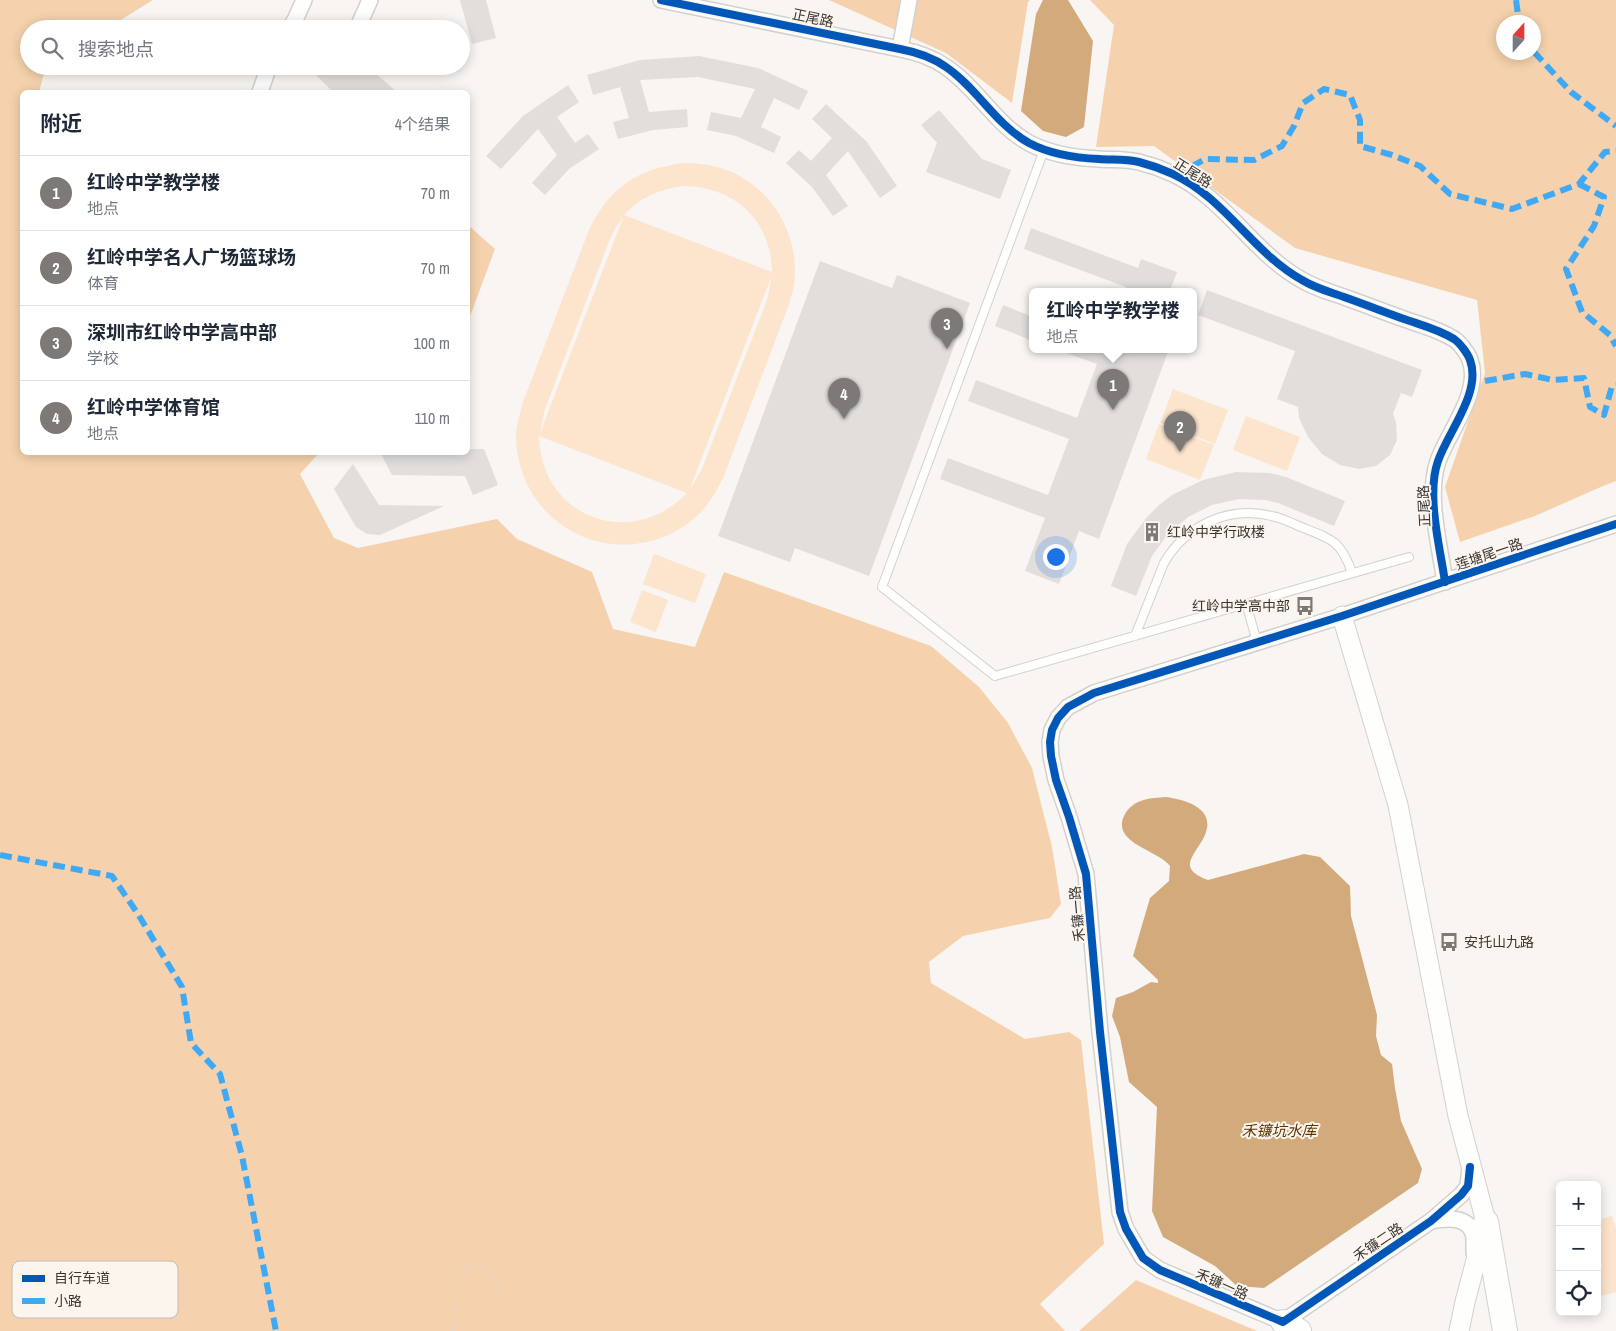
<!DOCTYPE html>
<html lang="zh">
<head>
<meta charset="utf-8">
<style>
	body { margin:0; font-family:"Archivo Narrow","Noto Sans SC",sans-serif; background:#f6f6f7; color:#1f2937 }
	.controls { position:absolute; right:15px; bottom:15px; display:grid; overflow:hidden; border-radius:8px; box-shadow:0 2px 12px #0003 }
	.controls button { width:45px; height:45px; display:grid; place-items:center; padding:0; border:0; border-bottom:1px solid #e0e1e3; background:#fff; color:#1f2937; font:25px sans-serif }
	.compass { position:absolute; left:1496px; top:15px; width:45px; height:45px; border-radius:50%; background:#fff; box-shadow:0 2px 12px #0003; rotate:21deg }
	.you { position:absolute; left:1055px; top:556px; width:18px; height:18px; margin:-12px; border:4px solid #fff; border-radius:50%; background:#1a73e8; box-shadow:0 0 0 8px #1a73e833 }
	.badge { display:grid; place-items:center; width:32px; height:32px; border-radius:50%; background:#7c7976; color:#fff; font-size:16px; font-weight:700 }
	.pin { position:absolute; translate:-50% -41px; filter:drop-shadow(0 1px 2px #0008) }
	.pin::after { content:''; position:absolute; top:26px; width:18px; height:15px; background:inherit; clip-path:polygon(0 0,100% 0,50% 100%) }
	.popup { position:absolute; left:1029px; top:288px; width:168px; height:65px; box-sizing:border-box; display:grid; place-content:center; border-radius:8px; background:#fff; filter:drop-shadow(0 1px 4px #0005); font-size:16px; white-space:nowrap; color:#747a83 }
	.popup b { font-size:19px; color:#1f2937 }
	.popup::after { content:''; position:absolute; left:50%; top:100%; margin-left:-10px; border:10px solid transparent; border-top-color:#fff }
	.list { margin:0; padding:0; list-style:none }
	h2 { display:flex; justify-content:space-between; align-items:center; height:65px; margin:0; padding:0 20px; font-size:21px }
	h2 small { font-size:16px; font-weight:400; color:#747a83 }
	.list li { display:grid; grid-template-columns:32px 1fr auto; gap:15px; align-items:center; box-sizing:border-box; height:75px; padding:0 20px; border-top:1px solid #e0e1e3 }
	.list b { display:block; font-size:19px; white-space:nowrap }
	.list p { margin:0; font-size:16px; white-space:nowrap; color:#747a83 }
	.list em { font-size:16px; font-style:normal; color:#747a83 }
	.icon { flex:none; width:28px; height:28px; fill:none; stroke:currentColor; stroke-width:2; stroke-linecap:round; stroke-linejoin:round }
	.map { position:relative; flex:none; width:1616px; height:1331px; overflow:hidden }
	.search { position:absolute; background:#fff; box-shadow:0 2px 12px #0003; left:20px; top:20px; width:450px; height:55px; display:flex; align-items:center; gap:12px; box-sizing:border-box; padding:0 18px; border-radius:28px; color:#747a83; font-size:19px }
	.panel { position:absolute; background:#fff; box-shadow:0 2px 12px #0003; left:20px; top:90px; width:450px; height:365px; border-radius:8px }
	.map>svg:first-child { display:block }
	.green { fill:#fce4cd; fill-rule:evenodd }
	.forest { fill:#f5d2ad; fill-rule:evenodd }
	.water { fill:#d3aa7b }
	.building { fill:#e1dedc }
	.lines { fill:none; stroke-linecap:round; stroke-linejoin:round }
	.service-casing { stroke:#d3d1ce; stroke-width:10 }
	.minor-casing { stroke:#d3d1ce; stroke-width:18 }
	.tertiary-casing { stroke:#d3d1ce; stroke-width:21 }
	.primary-casing { stroke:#d3d1ce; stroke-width:26 }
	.path { stroke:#d9d8d7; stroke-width:2.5; stroke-dasharray:1 4; stroke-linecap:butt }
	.service { stroke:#fefefd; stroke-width:8 }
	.minor { stroke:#fefefd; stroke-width:15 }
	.tertiary { stroke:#fefefd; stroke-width:19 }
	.primary { stroke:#fefefd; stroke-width:24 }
	.quiet { stroke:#3fa9f5; stroke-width:6; stroke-dasharray:12 6; stroke-linecap:butt }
	.cycleway-casing { stroke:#fcf5ee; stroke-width:11 }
	.cycleway { stroke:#0057b8; stroke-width:8 }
	.labels { text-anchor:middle; stroke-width:4; stroke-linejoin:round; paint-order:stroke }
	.street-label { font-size:14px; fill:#393634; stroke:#fcf5ee }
	.poi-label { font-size:14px; fill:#393634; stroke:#fcf5ee; text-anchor:start }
	.water-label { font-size:15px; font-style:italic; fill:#5d3700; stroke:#fcf5ee }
	.key { fill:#fcf5ee; stroke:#c2bcb6; stroke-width:1 }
	.key-label { font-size:14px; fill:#393634 }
</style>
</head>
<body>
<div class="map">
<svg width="1616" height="1331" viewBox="0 0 1616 1331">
	<rect width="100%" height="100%" fill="#f8f5f2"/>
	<!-- green -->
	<path class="green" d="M683,163C695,163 706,164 717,167C764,179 796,225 795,273C795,285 792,296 788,307L723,478C715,494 706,510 691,521C641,561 566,549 532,493C522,476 516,456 516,435C517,424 520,412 523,402L589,230C609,188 637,169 683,163ZM684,186C735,187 771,220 772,272L624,215C640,197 660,189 684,186ZM623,218L540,433L545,409L610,239L616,227ZM772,275L767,300L702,469L689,491ZM539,436L687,493C631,551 541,518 539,436Z
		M1173,389L1228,410L1215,444L1160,423Z
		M1246,416L1300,437L1287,471L1233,450Z
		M1159,424L1214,445L1200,480L1146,459Z
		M654,554L706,574L695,603L643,584Z
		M642,590L668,600L656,632L630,622Z
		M1612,1216L1616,1228V1292L1597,1297V1220Z"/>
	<!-- forest -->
	<path class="forest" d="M0,0H153L106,29H29V66H50L45,70L39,92H22V452L319,453L300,474L334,538L358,548L497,519L517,539L592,572L613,629L695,647L724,572L931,646L979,687L1008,723L1032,768L1052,847L1061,904L1050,918L963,936L929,962L931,983L1025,1039L1069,1032L1081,1040L1104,1244L1040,1304L1065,1331H0Z
		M829,0H1030L1028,2L1012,103L946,53Z
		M1090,0H1616V481L1603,486L1535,516L1460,542L1445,487L1485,373L1477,300L1295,248L1154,146L1096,147L1114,25ZM1534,22V52H1504V22Z
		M468,225L495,249L468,322Z
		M1136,1280L1257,1331H1079Z"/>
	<!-- water -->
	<path class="water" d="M1043,0H1068L1093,41L1084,127L1066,137L1043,131L1021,111L1036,14Z
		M1166,797C1188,800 1219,810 1203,839C1192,858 1178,869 1208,880L1304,854L1320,857L1350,886L1351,916L1377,1015L1376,1036L1381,1055L1392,1064L1395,1088L1401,1121L1422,1169L1418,1183L1264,1288L1237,1286L1215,1266L1163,1237L1152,1211L1157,1107L1129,1082L1120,1037L1112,1016L1116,998L1133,992L1151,982L1158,983V980L1133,956L1150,898L1169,881L1170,866C1159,850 1109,843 1125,814C1134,799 1150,798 1166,797Z"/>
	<!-- building -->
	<path class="building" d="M460,0H486L496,38L472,44Z
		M699,56L758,68L808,91L799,110L774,98L761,127L781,137L774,153L736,136L707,130L711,112L741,118L755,89L698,77L640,80L649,112L687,109L688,127L653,130L618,139L613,122L629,118L620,87L593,95L587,75L640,60Z
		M307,66H367L397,92H333Z
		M568,85L579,102L557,117L575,143L588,134L599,149L569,169L545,195L532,183L557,155L538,129L501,169L486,156L523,116Z
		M826,104L866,141L897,186L880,198L848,151L826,175L848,206L833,216L812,187L786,163L799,150L811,161L832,138L812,119Z
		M939,110L982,159L1011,170L1000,199L926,172L937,143L921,125Z
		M1031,228L1138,268L1141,259L1177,272L1170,291H1124L1126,287L1024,249Z
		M820,261L892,288L897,275L970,303L869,576L795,548L790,562L718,536Z
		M1207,290L1422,370L1412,397L1401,393L1393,414L1396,422L1397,440L1390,455L1376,466L1359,469L1340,465L1322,454L1308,437L1299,418L1298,407L1277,399L1295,351L1198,315Z
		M1003,305L1033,317V341L995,326Z
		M1059,349H1169L1099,539L1079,531L1059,584L1025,571L1045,518L940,479L948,458L1048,495L1069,439L968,401L976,380L1077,418L1097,364L1058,350Z
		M468,449H484L498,485L473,495L465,476L392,475L380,452H468Z
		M353,464L379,505L444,506L380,535L367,534L356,527L334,489Z
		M1236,472L1270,473L1286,477L1345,501L1334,526L1278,503L1265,500L1239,499L1212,505L1188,517L1167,535L1152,556L1136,596L1111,586L1127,544L1147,517L1159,505L1172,495L1203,480Z"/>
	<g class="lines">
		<!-- service casing -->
		<g class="service-casing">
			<path id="service" d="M1044,150L882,587L995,676L1409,557
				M1246,603L1257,642
				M1135,636L1164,563C1186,525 1229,505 1272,516C1282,518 1292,523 1301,527C1331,539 1341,540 1352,573"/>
		</g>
		<!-- minor casing -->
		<g class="minor-casing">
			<path id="minor" d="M661,0L900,49C916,52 932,57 946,67C977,88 995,124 1029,143C1050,154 1075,158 1099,159C1112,160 1126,159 1139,162C1151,165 1162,169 1173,174C1225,198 1253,253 1302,280C1315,288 1330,292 1344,297C1364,304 1384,312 1404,319C1421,325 1438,329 1454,339C1460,343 1468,354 1470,360C1482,392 1448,432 1438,461C1426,495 1440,547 1445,582
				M289,29L295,20L304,0
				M357,29L370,0
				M900,49L909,0
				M260,92L269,66
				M1470,1167L1468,1186L1461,1195L1431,1221L1283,1322L1160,1270L1143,1258L1126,1229L1120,1212L1100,1032L1086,874L1069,817L1056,780L1051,756L1050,742L1052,730L1058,718L1068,707L1094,693L1342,616L1616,524
				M1431,1221C1446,1218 1470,1215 1474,1237C1474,1242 1474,1248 1474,1253"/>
		</g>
		<!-- tertiary casing -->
		<g class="tertiary-casing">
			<path id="tertiary" d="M1342,616L1398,805L1458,1116L1486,1222L1465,1302L1459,1331"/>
		</g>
		<!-- primary casing -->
		<g class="primary-casing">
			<path id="primary" d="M1486,1222L1505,1331
				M1283,1322L1299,1331"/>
		</g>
		<!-- path -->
		<path class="path" d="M454,1331L453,1288L460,1272L472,1264C495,1269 495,1271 499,1294"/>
		<!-- service -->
		<use href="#service" class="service"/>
		<!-- minor -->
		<use href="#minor" class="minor"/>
		<!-- tertiary -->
		<use href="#tertiary" class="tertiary"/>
		<!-- primary -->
		<use href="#primary" class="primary"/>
		<!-- quiet -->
		<path class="quiet" d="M1516,0L1519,22
			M1534,52L1571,92L1616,126
			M1176,175L1205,159L1254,160L1282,146L1294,126L1303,103L1324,89L1350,95L1360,120V146L1392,155L1420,166L1450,194L1512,209L1579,184L1605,152L1616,151
			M1579,184L1604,197L1594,226L1566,269L1582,312L1610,335L1616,346
			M1485,381L1525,374L1553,380L1584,378L1590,407L1604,415L1612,386L1616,385
			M0,855L112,876L138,914L182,987L191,1043L220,1074L242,1156L276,1331"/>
		<!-- cycleway casing -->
		<g class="cycleway-casing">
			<path id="cycleway" d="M661,0L900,49C916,52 932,57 946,67C977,88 995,124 1029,143C1050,154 1075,158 1099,159C1112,160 1126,159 1139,162C1151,165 1162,169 1173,174C1225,198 1253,253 1302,280C1315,288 1330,292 1344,297C1364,304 1384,312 1404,319C1421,325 1438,329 1454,339C1460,343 1468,354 1470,360C1482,392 1448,432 1438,461C1426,495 1440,547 1445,582
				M1470,1167L1468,1186L1461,1195L1431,1221L1283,1322L1160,1270L1143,1258L1126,1229L1120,1212L1100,1032L1086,874L1069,817L1056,780L1051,756L1050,742L1052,730L1058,718L1068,707L1094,693L1342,616L1616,524"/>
		</g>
		<!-- cycleway -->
		<use href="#cycleway" class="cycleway"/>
	</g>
	<!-- icons -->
	<defs>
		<g id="building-bare" transform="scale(1.5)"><path d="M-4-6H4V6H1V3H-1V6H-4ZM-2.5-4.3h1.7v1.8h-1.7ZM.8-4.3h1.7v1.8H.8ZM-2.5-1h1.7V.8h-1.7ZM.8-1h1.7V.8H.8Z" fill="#7c7976" stroke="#fcf5ee" stroke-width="2.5" paint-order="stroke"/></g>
		<g id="bus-bare" transform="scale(1.5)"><path d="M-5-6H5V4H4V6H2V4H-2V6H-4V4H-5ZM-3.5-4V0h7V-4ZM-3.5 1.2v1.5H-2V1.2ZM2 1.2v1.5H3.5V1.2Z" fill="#7c7976" stroke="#fcf5ee" stroke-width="2.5" paint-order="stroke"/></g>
	</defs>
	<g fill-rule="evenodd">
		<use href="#building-bare" x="1152" y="532"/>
		<use href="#bus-bare" x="1305" y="606"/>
		<use href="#bus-bare" x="1449" y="942"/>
	</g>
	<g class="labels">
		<!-- street labels -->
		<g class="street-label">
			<text transform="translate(813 18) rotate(12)" y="5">正尾路</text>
			<text transform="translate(1193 173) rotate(32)" y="5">正尾路</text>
			<text transform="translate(1424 506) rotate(-93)" y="5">正尾路</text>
			<text transform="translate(1489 554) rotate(-19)" y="5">莲塘尾一路</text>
			<text transform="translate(1077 914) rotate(-95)" y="5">禾镰一路</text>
			<text transform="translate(1378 1242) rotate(-34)" y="5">禾镰二路</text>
			<text transform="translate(1222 1284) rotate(24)" y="5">禾镰一路</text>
		</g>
		<!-- poi labels -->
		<g class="poi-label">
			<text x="1167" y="537">红岭中学行政楼</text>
			<text x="1290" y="611" text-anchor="end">红岭中学高中部</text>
			<text x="1464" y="947">安托山九路</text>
		</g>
		<!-- water labels -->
		<g class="water-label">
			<text x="1279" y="1136">禾镰坑水库</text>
		</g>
	</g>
	<!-- legend -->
	<rect x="12" y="1261" width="166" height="57" rx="8" class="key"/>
	<rect x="22" y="1275" width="23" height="7" fill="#0057b8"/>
	<rect x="22" y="1298" width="23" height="6" fill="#3fa9f5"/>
	<g class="key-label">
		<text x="54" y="1283">自行车道</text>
		<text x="54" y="1306">小路</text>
	</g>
</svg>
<div class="controls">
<button>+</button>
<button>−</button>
<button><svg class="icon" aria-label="locate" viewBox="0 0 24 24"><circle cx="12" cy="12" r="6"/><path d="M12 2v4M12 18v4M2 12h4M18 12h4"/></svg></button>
</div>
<svg class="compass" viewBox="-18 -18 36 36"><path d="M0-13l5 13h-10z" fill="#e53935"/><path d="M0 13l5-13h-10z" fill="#747a83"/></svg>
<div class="you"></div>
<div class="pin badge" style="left:1113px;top:410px">1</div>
<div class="popup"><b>红岭中学教学楼</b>地点</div>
<div class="pin badge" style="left:1180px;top:452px">2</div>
<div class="pin badge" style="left:947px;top:349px">3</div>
<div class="pin badge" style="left:844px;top:419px">4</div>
<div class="search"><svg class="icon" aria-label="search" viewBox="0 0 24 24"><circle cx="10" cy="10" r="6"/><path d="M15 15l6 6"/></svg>搜索地点</div>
<section class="panel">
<h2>附近<small>4个结果</small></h2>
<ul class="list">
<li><span class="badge">1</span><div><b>红岭中学教学楼</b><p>地点</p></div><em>70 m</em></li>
<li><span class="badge">2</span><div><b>红岭中学名人广场篮球场</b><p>体育</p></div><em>70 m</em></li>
<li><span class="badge">3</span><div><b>深圳市红岭中学高中部</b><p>学校</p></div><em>100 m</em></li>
<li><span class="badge">4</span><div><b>红岭中学体育馆</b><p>地点</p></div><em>110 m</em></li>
</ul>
</section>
</div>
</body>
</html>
